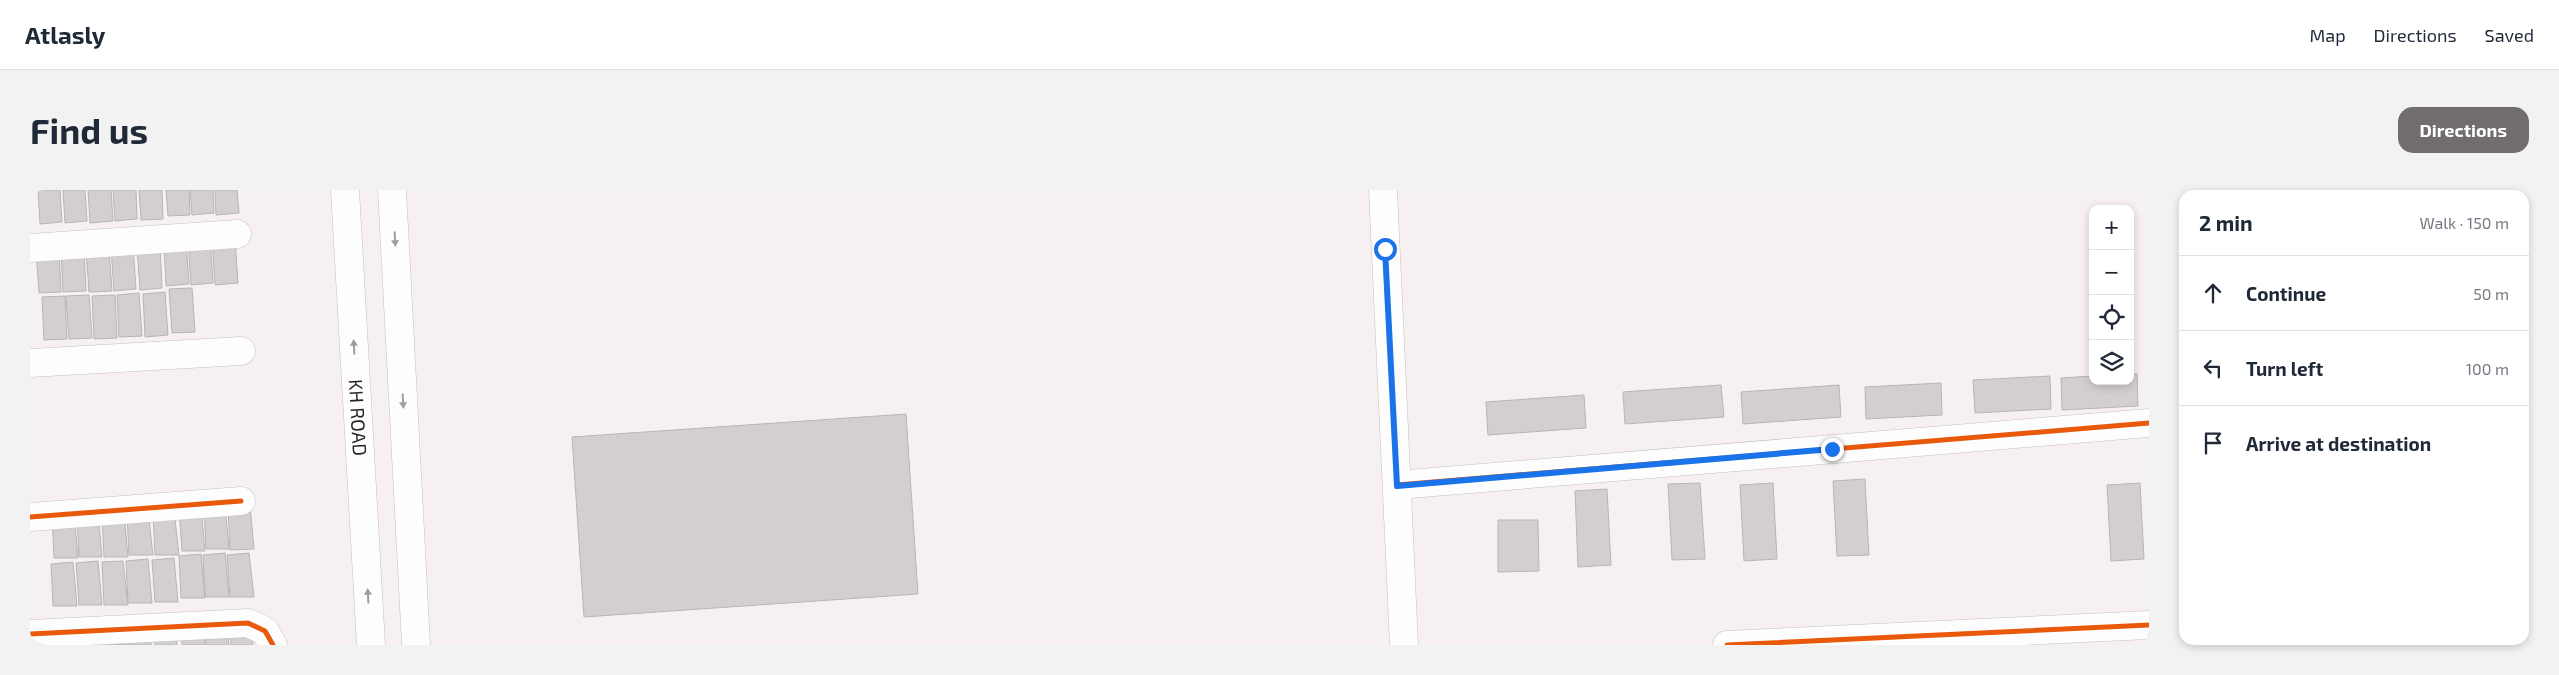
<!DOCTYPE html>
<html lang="en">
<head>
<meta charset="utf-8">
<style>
	body { margin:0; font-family:"Exo 2",sans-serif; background:#f2f2f3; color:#1f2937 }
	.controls { position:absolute; right:15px; top:15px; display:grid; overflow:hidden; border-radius:10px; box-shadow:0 2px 8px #0003 }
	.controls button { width:45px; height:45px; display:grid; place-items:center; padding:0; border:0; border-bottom:1px solid #e0e1e3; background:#fff; color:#1f2937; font:25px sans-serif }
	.stop { position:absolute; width:15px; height:15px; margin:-11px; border:4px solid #1a73e8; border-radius:50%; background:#fff }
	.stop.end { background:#1a73e8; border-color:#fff; box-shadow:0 1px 5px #0008 }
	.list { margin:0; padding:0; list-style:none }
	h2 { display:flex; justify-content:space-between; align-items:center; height:65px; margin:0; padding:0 20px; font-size:21px }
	h2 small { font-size:16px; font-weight:400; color:#747a83 }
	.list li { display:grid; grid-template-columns:32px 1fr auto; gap:15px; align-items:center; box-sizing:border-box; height:75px; padding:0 20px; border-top:1px solid #e0e1e3 }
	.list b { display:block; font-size:19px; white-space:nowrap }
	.list em { font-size:16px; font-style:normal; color:#747a83 }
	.icon { flex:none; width:28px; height:28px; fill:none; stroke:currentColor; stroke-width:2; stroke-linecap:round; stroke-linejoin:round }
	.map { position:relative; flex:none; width:2119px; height:455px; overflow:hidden; border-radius:15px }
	header { display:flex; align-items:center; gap:30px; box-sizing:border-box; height:70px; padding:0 25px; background:#fff; border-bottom:1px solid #e0e1e3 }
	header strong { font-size:24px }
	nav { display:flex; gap:28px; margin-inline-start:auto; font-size:18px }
	.intro { display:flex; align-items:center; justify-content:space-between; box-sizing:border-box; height:120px; padding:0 30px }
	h1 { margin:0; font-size:35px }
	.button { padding:12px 22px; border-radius:15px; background:#716c6e; color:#fff; font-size:18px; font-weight:700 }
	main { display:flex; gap:30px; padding:0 30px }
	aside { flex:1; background:#fff; border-radius:15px; box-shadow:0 2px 8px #0003 }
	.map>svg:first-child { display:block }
	.building { fill:#d4cfcf; stroke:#b8b4b5 }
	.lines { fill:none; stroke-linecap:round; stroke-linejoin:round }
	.minor-casing { stroke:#c4bfc0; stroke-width:29 }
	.major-casing { stroke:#c4bfc0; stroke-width:29 }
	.minor { stroke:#fefdfd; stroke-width:28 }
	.major { stroke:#fefdfd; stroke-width:28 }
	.cycleway-casing { stroke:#fff; stroke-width:8 }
	.cycleway { stroke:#e8590c; stroke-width:5 }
	.oneway { fill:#9f9c9d }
	.route { stroke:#1a73e8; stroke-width:6 }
	.labels { text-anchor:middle; stroke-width:4; stroke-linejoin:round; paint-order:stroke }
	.street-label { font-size:19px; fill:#2a2527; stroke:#fff }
</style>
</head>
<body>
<header>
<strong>Atlasly</strong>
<nav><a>Map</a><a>Directions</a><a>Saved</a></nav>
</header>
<div class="intro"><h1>Find us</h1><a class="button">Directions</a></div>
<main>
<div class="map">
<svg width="2119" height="455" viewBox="0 0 2119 455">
	<rect width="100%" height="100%" fill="#f6f0f2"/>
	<!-- building -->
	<path class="building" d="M8,0H30L32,32L10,34Z
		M33,0H55L57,31L35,33Z
		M58,0H81L83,31L60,33Z
		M83,0H106L107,29L85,31Z
		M109,0H132L133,29L111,30Z
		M136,0H159L160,25L138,26Z
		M160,0H183L184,23L162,25Z
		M185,0H207L209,23L186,25Z
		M180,50L183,93L161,95L158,51Z
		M205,50L208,93L185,95L182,52Z
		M156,51L159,94L136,96L134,52Z
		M130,55L132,98L110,100L107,57Z
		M103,56L106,99L84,101L81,58Z
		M54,58L56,101L33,102L31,59Z
		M79,58L82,101L59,102L56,59Z
		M29,59L31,102L9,103L6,60Z
		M162,98L165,142L142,143L139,99Z
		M135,102L138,145L115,147L113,104Z
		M109,103L112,146L89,147L87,105Z
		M59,105L62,148L39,149L36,106Z
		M85,105L87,148L64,149L62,106Z
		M35,106L37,149L14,150L12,107Z
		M2100,184H2107L2108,216L2032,220L2031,188L2063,186V191H2100Z
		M2020,186L2021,219L1945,223L1943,190Z
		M1911,193L1912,225L1836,229L1835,197Z
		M1691,195L1694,227L1595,234L1593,202Z
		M1809,195L1811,227L1713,234L1711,202Z
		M1554,205L1556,238L1458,245L1456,212Z
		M876,224L888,404L554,427L542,247Z
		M1835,289L1839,365L1807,366L1803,291Z
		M1670,293L1675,369L1642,370L1638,294Z
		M1743,293L1747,369L1714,371L1710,295Z
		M2110,293L2114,369L2081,371L2077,295Z
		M1577,299L1581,375L1548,377L1545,301Z
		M195,315L199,359H176L174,317Z
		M220,315L224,359L200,360L198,317Z
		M171,317L175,361H152L149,318Z
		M118,321L123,365H99L97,323Z
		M144,321L149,365H125L123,322Z
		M68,323L72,367H49L47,325Z
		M94,323L98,367H74L72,324Z
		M44,324L48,368H24L22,325Z
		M1468,330H1508L1509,381L1468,382Z
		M195,363L199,407H175L173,365Z
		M219,363L224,407H200L197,365Z
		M171,364L175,408H151L149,366Z
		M144,368L148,412H125L122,370Z
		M118,369L122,413H98L96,371Z
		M68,371L72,415H49L46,373Z
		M93,371L98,415H74L72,372Z
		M43,372L47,416H23L21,374Z
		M197,437L199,455H176L175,438Z
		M222,437L223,455H201L200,439Z
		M173,438L175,455H152V440Z
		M146,442L147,455H125V444Z
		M120,443L121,455H99L98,444Z
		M96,444L97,455H74V446Z"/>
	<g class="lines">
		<!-- minor casing -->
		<g class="minor-casing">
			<path id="minor" d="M1353,0L1374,455
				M0,58L207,44
				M0,173L211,161
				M1367,295L2119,233
				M0,327L211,311
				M0,444L218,433L235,441L243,455
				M1697,455L2119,435"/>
		</g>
		<!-- major casing -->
		<g class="major-casing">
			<g id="major">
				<path id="s1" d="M315,0L341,455"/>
				<path d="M362,0L386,455"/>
			</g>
		</g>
		<!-- minor -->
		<use href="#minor" class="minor"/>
		<!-- major -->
		<use href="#major" class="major"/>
		<!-- cycleway casing -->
		<g class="cycleway-casing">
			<path id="cycleway" d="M1367,295L2119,233
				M0,327L211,311
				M0,444L218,433L235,441L243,455
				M1697,455L2119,435"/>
		</g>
		<!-- cycleway -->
		<use href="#cycleway" class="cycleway"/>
	</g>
	<!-- one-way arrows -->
	<defs><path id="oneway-solid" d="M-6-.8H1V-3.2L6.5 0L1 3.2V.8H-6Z" transform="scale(1.25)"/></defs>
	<g class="oneway">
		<use href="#oneway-solid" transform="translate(365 49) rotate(87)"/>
		<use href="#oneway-solid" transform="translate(324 157) rotate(-93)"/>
		<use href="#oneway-solid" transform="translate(373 211) rotate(87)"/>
		<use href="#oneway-solid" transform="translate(338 406) rotate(-93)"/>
	</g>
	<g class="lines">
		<!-- route -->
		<path class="route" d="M1355,59L1367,296L1802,259"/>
	</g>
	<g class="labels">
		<!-- street labels -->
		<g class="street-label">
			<text dy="7" stroke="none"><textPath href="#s1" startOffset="228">KH ROAD</textPath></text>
		</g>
	</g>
</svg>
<div class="controls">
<button>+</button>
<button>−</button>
<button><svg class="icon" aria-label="locate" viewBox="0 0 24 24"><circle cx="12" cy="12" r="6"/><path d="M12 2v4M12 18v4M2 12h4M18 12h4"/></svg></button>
<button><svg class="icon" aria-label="layers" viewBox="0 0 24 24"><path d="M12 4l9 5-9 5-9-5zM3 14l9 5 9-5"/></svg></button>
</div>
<div class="stop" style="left:1355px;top:59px"></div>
<div class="stop end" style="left:1802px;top:259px"></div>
</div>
<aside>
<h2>2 min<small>Walk · 150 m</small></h2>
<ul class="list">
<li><svg class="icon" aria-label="ahead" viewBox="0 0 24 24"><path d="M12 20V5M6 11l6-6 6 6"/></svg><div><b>Continue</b></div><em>50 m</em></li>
<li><svg class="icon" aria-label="left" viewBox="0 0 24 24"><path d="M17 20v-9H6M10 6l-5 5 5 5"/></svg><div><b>Turn left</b></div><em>100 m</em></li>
<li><svg class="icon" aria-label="arrive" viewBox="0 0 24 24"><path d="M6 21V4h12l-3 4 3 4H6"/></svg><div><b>Arrive at destination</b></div></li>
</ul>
</aside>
</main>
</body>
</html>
